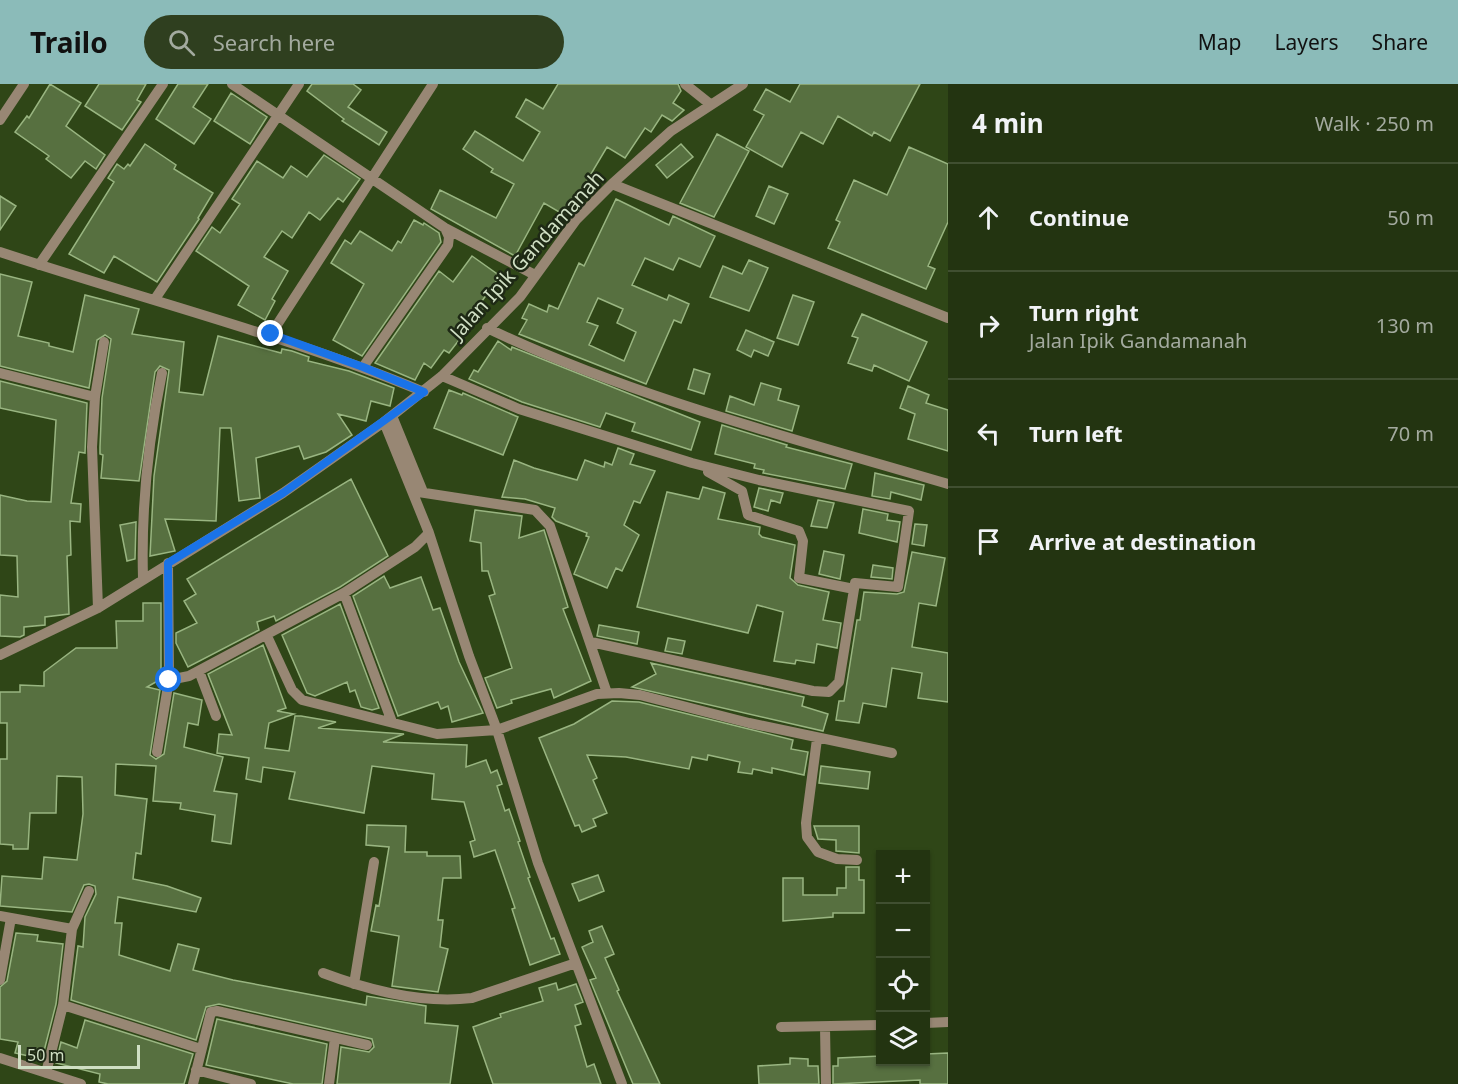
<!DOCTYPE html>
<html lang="en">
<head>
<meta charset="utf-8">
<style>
	body { margin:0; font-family:"Noto Sans",sans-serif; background:#2f3f1f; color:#f1f3f6 }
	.controls { position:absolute; right:18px; bottom:18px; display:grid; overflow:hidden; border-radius:0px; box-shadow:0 2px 4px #0004 }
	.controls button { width:54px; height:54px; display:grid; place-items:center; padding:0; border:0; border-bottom:2px solid #404f31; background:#233411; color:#f1f3f6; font:30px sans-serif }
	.scale { position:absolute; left:18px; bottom:15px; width:122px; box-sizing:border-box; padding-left:6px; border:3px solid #d0dfc4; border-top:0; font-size:16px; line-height:21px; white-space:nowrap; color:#d0dfc4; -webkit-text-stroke:4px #1e2915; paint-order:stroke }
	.stop { position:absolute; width:18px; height:18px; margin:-14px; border:4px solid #1a73e8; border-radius:50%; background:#fff }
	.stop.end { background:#1a73e8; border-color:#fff; box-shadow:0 2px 6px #0008 }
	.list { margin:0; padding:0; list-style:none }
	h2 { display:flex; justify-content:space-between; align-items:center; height:78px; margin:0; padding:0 24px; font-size:26px }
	h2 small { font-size:20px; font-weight:400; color:#a3aa9f }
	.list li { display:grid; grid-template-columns:39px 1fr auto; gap:18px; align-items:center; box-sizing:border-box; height:108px; padding:0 24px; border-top:2px solid #404f31 }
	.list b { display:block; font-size:22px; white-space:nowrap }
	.list p { margin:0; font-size:20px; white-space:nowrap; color:#a3aa9f }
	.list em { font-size:20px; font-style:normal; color:#a3aa9f }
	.icon { flex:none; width:33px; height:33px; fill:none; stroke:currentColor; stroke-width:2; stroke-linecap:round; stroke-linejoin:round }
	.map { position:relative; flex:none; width:948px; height:1000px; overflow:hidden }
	header { display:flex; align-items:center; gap:36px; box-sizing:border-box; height:84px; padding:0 30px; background:#8bbbb9; color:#111 }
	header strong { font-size:28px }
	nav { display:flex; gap:33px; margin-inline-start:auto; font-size:21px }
	.search { width:420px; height:54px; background:#2f3f1f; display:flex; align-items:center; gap:15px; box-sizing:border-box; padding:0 21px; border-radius:33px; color:#a3aa9f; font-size:22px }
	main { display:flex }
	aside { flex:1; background:#233411 }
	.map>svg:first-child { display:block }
	.building { fill:#577040; stroke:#99b581; stroke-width:1.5; fill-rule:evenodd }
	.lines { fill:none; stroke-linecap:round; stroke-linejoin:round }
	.minor { stroke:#988774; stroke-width:10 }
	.route { stroke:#1a73e8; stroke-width:8 }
	.labels { text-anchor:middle; stroke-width:5; stroke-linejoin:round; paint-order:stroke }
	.street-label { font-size:20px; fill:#d0dfc4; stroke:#1e2915 }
</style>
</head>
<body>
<header>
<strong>Trailo</strong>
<div class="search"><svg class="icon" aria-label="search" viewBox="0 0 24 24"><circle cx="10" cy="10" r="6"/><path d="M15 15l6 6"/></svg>Search here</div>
<nav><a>Map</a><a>Layers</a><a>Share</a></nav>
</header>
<main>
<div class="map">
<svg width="948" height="1000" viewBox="0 0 948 1000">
	<rect width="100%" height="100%" fill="#2f4617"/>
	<!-- building -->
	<path class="building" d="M50,0L81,19L66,42L105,71L96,85L85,77L71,94L46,75L49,72L15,48L27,32L29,34Z
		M99,0H146L137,16L141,18L122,46L85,22Z
		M178,0H208L193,23L211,35L194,60L156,35Z
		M312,0H353L361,6L348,23L387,48L379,61L342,37L344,35L307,7Z
		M558,0H678L681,7L673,19L684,26L672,37L662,31L651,48L645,44L625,74L607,63L566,132L544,119L515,172L431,125L440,106L496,134L514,100L491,88L493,85L463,65L475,47L523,77L540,48L516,33L526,15L543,25Z
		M800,0H920L890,57L874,48L872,52L838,32L823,60L801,48L782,83L746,63L764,31L754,26L766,5L790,18Z
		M231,9L267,33L250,60L214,37Z
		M717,50L749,67L714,133L680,119Z
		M145,60L176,81L174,85L213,109L198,134L199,135L157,198L114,172L104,189L69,170L114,98L108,94L117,80L124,85L128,80L130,82Z
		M681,60L693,73L667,94L656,81Z
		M909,63L948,80V138L928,182L935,185L926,205L828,164L840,138L836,136L854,96L887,111Z
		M324,71L360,95L343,118L338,114L320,136L309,128L292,154L282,147L264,173L288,187L272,215L275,217L265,236L238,221L249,202L196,167L212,143L220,149L240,120L232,115L257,77L283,94L291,82L307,93Z
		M769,102L788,110L774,140L756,132Z
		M0,112L16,122L0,146Z
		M616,115L669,141L673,132L715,152L700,183L679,174L673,186L645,174L632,201L667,216L669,211L689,220L681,239L674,236L646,300L519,250L527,236L522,234L529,220L547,228L549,221L558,225L579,179L584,182ZM598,214L623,225L617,239L636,248L624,277L589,261L598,242L587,238Z
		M414,136L423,141L424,139L439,149L441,158L362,272L333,256L364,200L331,179L345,156L351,160L360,147L392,167L398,157L401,159Z
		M472,172L500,192L482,217L486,221L449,269L444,266L431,284L424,279L415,296L375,279L439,187L453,198Z
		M749,176L768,184L749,227L710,213L723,182L742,190Z
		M0,190L32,198L18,252L49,259V262L73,268L85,211L139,225L132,250L184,258L179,308L203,311L218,252L281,269L282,265L292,267L309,273L308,277L349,287L394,304L390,322L371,317L366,337L338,330L352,351L326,368L304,375L299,362L256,374L260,414L239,417L231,344H220L216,437L165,435L175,467L150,472L154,392L169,286L160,282L155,288L139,397L101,394L103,371L100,370V363L102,314L111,255L105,251L97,256L89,304L0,282Z
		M793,211L814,218L798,261L777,254Z
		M862,230L927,258L909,297L874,281L872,287L848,279L858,254L852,252Z
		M746,246L774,258L768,272L754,266L751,273L737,266Z
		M498,257L511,266L512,263L700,338L691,366L632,347L635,339L606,329L600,343L522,318L469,295L474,286L478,288Z
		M694,285L710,290L704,310L688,305Z
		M0,297L87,319L85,369L79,368L71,419L81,420L80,438L70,437L71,471L67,472L69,530L45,533V541L24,543V551L20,553L0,552V511L18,513L17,472L0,471V411L27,417L51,418L56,336L0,324Z
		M761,299L781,305L778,316L799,322L792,347L726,327L730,312L754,321Z
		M908,302L929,311L926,319L948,326V367L908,355L915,330L900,324Z
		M449,306L462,311L463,309L518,333L503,371L434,344Z
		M722,341L787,361L786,363L852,380L845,405L763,389L764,386L754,384L755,380L715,370Z
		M618,364L634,370L630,380L655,387L640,419L634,417L624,441L639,451L622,487L616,484L607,504L574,490L589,453L586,452L587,449L556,437L552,433L555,424L525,415L502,413L514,376L534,384L577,396L585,376L604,383L605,378L612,381Z
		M875,389L924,401L921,416L891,408L890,415L872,412Z
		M351,395L388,472L340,503L276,537L274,532L257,538L259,546L188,583L176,559V549L197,539L184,517L196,510L187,495Z
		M703,403L725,409L718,435L760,443L759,450L762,453L795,461L790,494L798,501L829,508L823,536L841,539L837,564L817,560L814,579L796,576L795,580L774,577L783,528L757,521L748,549L637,523L667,408L699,415Z
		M759,404L783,409L780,419L771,416L768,427L754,423Z
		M818,416L834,419L827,444L811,442Z
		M863,425L888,430L887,436L900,438L897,458L859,449Z
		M475,426L522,432L519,454L544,446L568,523L563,525L591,597L554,614L551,605L511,616L512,619L497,624L485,594L512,584L489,512L495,510L488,487H482L481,459L470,457Z
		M136,438L135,475L127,477L120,441Z
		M915,440L927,441L924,462L912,460Z
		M824,467L844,471L840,495L819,490Z
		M912,468L945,474L936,522L919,519L912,563L948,569V618L918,614L922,589L892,584L886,623L863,619L859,639L836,636L839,617H844L857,536H860L864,508L897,510L904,508Z
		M873,481L893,484L892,495L871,493Z
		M384,492L390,504L421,493L433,526L440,524L459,578L483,629L452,638L448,622L441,625L438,618L398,632L353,512Z
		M143,519H161V595L147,603L160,606L150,671L156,675L164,670L174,609L202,616L198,641L188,639L184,663L223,673L214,707L237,710L231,760L212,757L215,731L180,725L181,719L153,717L156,682L116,680L115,711L147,715L141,770L136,769L133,795L167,802L201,814L196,828L118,813L115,839H122L119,871L170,887L178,860L199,865L193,886L233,896L366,921L367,912L426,922L425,939L458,942L450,1000H337L341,963L369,968L374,963L372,955L219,920L206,923L196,956L71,916L78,862L83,863L85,833L96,810L95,802L89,800L84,801L72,828L0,822L2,792L42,795L44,773L77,776L83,730L82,693L57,692L56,729H30L28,765H13V761L0,760V675H7V639H0V608H20V601L44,602V588L76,564H117L116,537H143Z
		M340,520L379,624L372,626L361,623L355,606L350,608L347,598L315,612L307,609L282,551Z
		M599,541L639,548L637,560L597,552Z
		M668,554L685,557L682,570L665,567Z
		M263,561L286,624L277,627L294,630L269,639L265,664L289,667L295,632H301L336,638L318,644L404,650L383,658L467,661L466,683L486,676L491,689L497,686L502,700L497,702L505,727L509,725L520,757L518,758L530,793L528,794L551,855L554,854L560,870L530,881L512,825L515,824L495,766L474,773L470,758L475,756L464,718L432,715L434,690L372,682L364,729L289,715L295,688L263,683L261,698L246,695L249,674L217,669L219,650L232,651L208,590Z
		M651,579L804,613L802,622L828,630L823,647L632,603L656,590Z
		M612,617L639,618L793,656L791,665L808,668L804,691L772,684V689L753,685L752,690L738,688L740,678L708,671L707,676L692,673L689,685L626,673L587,671L597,694L593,696L607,729L593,735L596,742L582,748L579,741L575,742L539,654L574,640Z
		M821,682L870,688L868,705L819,699Z
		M367,741L406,742L405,768H427V772H460L461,794H443L438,836H443L440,863L448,865L438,908L392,902L399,852L371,847L376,821L379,822L389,763L366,761Z
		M814,742H859V769L836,767V756L818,755Z
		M846,783H859V796H864V829H833V833L783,837V794H803V811H837V804H846Z
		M598,791L604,807L579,817L572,800Z
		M602,842L614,870L605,874L619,906L617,907L660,1000H633L590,896L596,894L582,863L593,858L589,847Z
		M16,849L38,851L37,857L63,860L56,920L42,975L15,969L18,958L0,955V903L7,897Z
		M556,899L558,906L576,900L583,918L575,921L581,940L575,942L587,983L594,980L601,1000H493L473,943L501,933L500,930L543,917L539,904Z
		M217,935L327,960L322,1000H293L206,981Z
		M85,936L193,970L184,1000H108L99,998L100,990L56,979L61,958L77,964Z
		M948,969V1000H920V996L833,1000V982H838V974L880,972V978H926V970Z
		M790,974L808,975V982H818L819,1000H759L758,982L790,980Z"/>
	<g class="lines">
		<!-- minor -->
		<path class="minor" d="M232,0L445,144L535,191
			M685,0L710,20
			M0,36L24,0
			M612,100L948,234
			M0,168C142,215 286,251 424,308
			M39,181L163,0
			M155,215L299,0
			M487,244C634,314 792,354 948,400
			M271,250L433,0
			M363,283L448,161L449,153L445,144
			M0,289L95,313
			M442,292L519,325L692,379L759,396L909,427L898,503L855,499L839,598L829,608L813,607L591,558
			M392,332L423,408
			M384,338L429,449L469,572L497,646L538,779L622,1000
			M708,388L742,407L748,431L799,447L803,457L799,494L854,505
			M412,407L535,426L550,442L607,609
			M168,479L169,596L189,592L344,509L415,463L429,449
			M143,494C141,425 148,357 162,289
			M344,509L392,638
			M98,524L92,363L95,313L104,258
			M267,552L292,606L302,616L437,650L497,646L597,610L619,609L640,611L749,639L892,669
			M0,571L98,524L283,409L384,338L442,292L520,213L576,136L612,100L671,47L743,0
			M199,587L216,632
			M817,655L806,739L807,753L818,768L837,775L857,776
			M157,668L169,596
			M0,832L72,845
			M323,889C368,906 423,920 472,914L576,879
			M0,896L11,834
			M354,900L374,778
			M63,921L201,965
			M926,939L948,938
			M781,943L880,941
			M825,943L826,1000
			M0,974L81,1000
			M196,986L251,1000
			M46,989L63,921L72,845L89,807
			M193,1000L211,928L217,927L367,961
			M329,1000L335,954"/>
	</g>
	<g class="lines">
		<!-- route -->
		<path class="route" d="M169,596L168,479L283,409L424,308L363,283L271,250"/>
	</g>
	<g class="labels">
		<!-- street labels -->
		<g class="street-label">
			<text transform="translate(527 171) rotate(-48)" y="7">Jalan Ipik Gandamanah</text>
		</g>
	</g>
</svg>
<div class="controls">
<button>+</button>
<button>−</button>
<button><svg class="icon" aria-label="locate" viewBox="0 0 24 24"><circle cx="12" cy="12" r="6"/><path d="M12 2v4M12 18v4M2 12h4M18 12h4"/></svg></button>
<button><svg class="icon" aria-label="layers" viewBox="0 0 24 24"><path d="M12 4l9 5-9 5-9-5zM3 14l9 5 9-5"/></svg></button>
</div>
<div class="scale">50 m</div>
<div class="stop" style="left:169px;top:596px"></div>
<div class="stop end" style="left:271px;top:250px"></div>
</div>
<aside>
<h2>4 min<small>Walk · 250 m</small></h2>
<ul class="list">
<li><svg class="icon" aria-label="ahead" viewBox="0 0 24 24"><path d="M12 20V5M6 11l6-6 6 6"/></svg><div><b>Continue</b></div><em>50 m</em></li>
<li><svg class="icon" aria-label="right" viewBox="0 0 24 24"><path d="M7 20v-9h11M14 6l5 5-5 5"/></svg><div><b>Turn right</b><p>Jalan Ipik Gandamanah</p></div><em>130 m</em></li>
<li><svg class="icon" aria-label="left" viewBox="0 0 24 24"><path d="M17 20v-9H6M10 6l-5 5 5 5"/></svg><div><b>Turn left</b></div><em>70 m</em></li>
<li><svg class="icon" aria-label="arrive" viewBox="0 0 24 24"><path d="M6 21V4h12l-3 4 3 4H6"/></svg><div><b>Arrive at destination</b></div></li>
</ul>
</aside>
</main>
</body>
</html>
